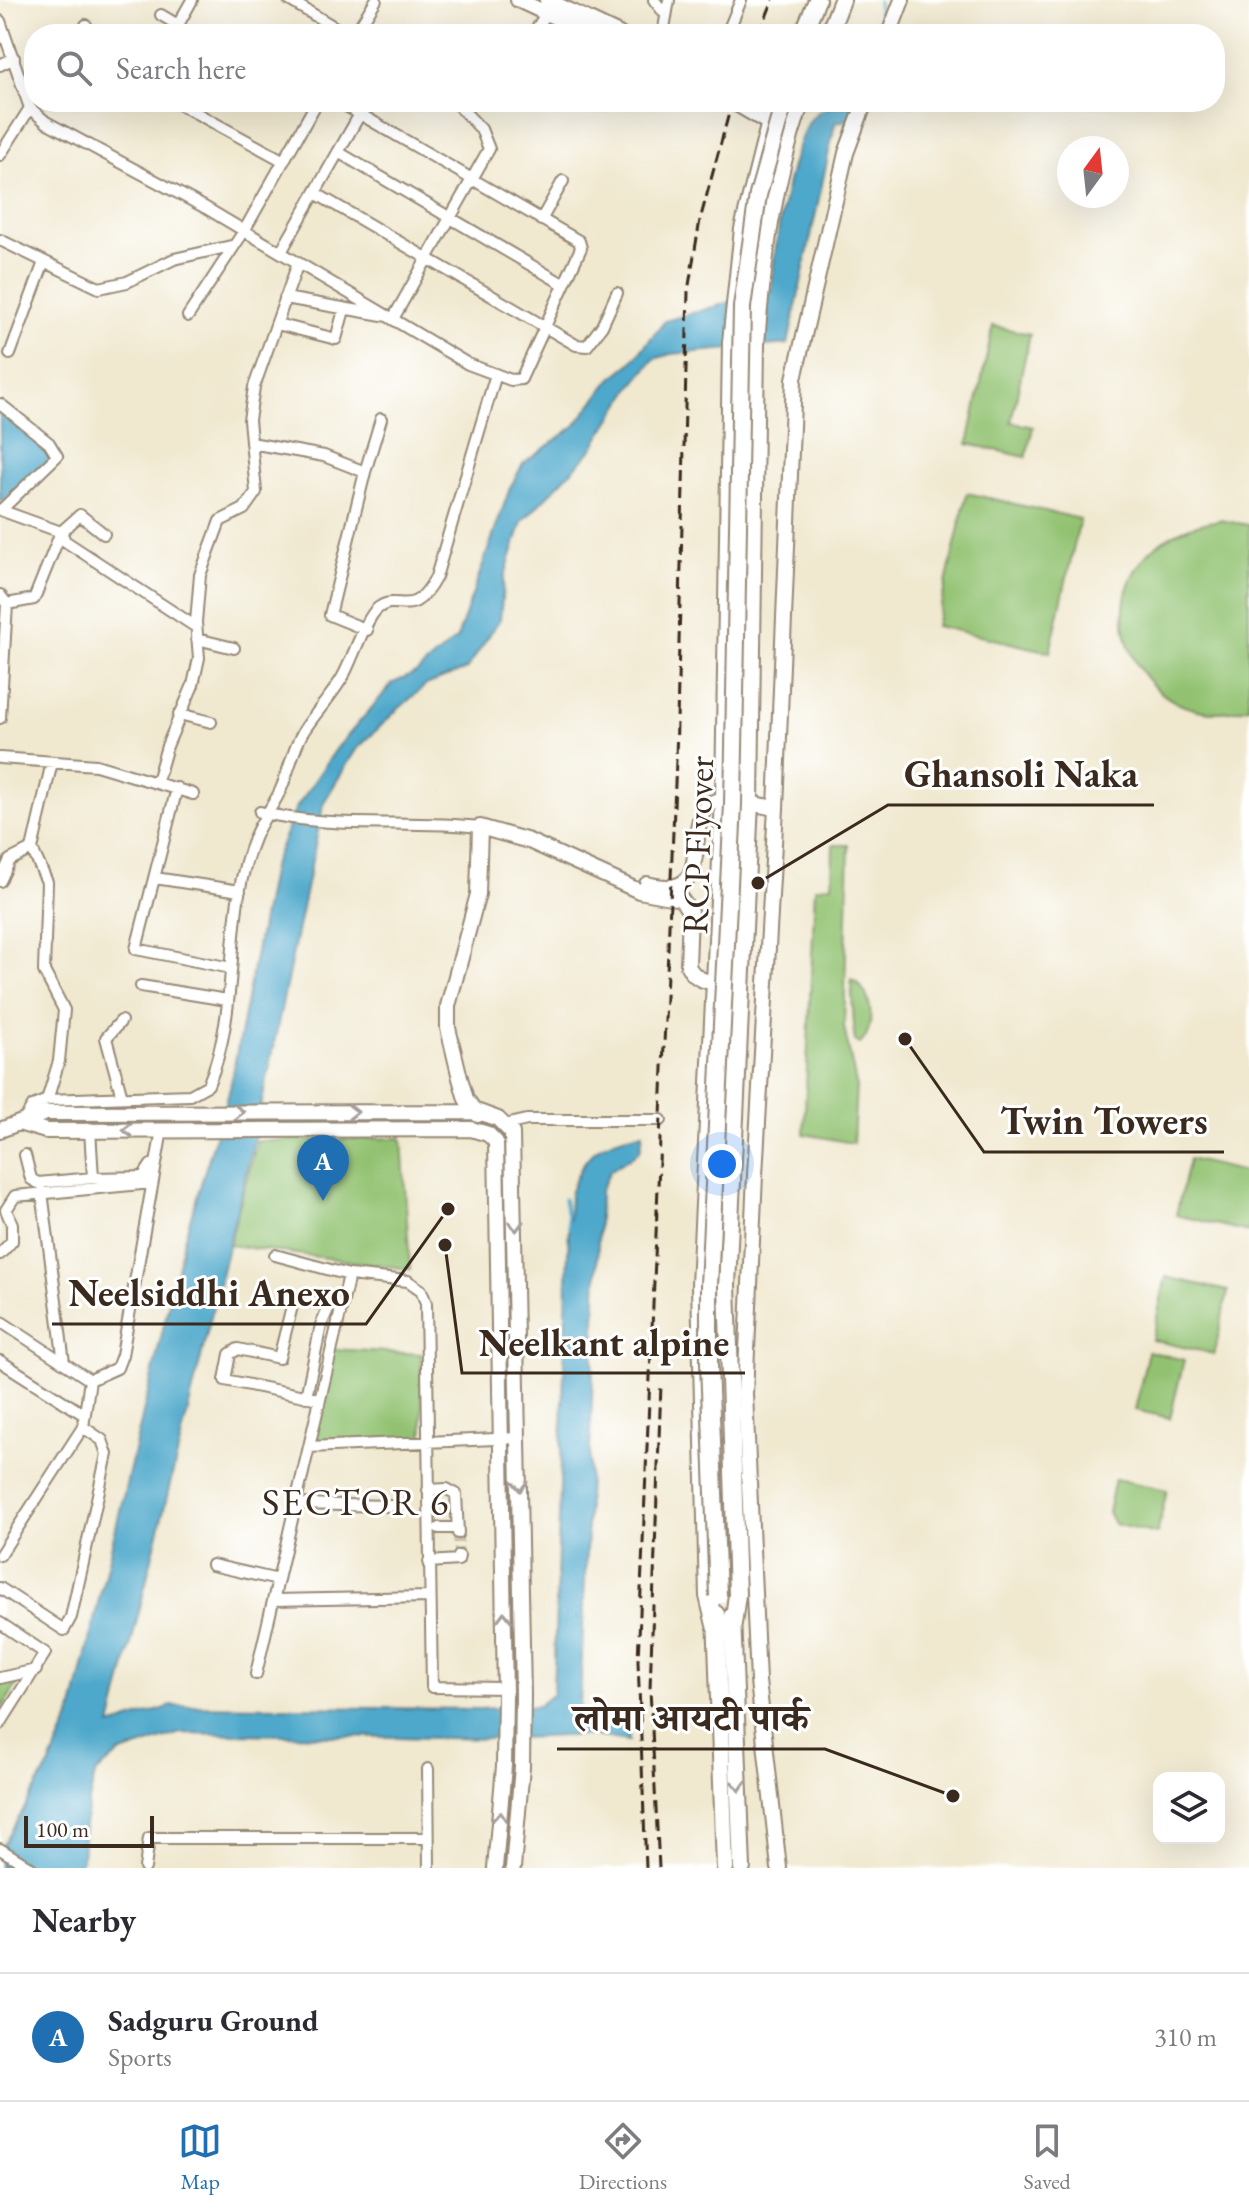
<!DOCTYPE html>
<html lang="en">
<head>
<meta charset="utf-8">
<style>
	body { margin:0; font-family:"EB Garamond","Noto Serif Devanagari",serif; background:#f2f2f3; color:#2b2b33 }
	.controls { position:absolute; right:24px; bottom:24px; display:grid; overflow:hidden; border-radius:16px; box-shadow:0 8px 32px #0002 }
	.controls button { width:72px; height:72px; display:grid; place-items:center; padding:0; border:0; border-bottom:2px solid #e1e1e2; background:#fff; color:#2b2b33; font:40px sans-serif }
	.compass { position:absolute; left:1057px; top:136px; width:72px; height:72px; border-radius:50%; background:#fff; box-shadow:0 8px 32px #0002; rotate:15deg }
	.scale { position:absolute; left:24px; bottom:20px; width:130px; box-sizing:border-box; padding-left:8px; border:4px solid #3b2a1e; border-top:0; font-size:22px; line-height:28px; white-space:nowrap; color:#3b2a1e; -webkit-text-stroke:6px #fff; paint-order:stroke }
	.you { position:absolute; left:722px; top:1164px; width:28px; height:28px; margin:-20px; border:6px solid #fff; border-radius:50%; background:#1a73e8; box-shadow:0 0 0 12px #1a73e833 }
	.badge { display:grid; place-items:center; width:52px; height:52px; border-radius:50%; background:#1f6fb2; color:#fff; font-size:26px; font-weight:700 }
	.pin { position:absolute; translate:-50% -66px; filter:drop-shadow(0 2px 4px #0008) }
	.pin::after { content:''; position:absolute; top:42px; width:28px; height:24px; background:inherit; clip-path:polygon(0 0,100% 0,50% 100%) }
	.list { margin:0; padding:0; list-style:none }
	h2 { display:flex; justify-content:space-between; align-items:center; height:104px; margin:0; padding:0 32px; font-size:34px }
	h2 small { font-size:26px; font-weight:400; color:#7c7c81 }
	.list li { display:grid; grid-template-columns:52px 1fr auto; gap:24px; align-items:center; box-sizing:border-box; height:128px; padding:0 32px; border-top:2px solid #e1e1e2 }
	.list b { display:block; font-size:30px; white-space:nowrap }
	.list p { margin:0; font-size:26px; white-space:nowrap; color:#7c7c81 }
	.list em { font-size:26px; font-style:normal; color:#7c7c81 }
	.icon { flex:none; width:44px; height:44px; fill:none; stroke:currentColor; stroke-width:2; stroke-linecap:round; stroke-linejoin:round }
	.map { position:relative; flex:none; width:1249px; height:1868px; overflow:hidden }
	.search { position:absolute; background:#fff; box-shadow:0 8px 32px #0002; left:24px; right:24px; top:24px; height:88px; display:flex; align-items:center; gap:20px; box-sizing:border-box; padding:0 28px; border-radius:32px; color:#7c7c81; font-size:30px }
	.sheet { height:232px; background:#fff }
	nav { display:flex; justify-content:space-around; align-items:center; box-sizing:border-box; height:112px; border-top:2px solid #e1e1e2; background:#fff; font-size:22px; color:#7c7c81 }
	nav a { display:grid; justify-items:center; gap:4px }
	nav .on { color:#1f6fb2 }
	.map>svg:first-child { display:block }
	.green { fill:#92c271; stroke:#667648; stroke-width:2 }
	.water { fill:#4ea8cb; stroke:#446974; stroke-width:2 }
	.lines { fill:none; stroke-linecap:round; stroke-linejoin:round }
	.stream { stroke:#4ea8cb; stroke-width:3 }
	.street-tunnel { stroke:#ccc2ac; stroke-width:10; stroke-dasharray:10 5; stroke-linecap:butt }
	.street-casing { stroke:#968976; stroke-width:14 }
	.secondary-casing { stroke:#968976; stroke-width:18 }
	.primary-casing { stroke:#968976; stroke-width:20 }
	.street { stroke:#fff; stroke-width:10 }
	.secondary { stroke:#fff; stroke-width:14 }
	.primary { stroke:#fff; stroke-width:16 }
	.rail { stroke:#3b2a1e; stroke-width:3; stroke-dasharray:12 6; stroke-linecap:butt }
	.primary-bridge-casing { stroke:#968976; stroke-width:20; stroke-linecap:butt }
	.primary-bridge { stroke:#fff; stroke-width:16 }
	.oneway { stroke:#a79f9a }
	.labels { text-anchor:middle; stroke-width:6; stroke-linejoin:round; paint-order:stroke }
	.street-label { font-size:36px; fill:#3b2a1e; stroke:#fff }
	.neighbourhood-label { font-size:38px; letter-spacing:2px; fill:#3b2a1e; stroke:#fff }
	.leader { fill:none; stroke:#3b2a1e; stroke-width:3 }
	.callout-dot { fill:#3b2a1e; stroke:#fff; stroke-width:3 }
	.callout-label { font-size:38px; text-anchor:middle; font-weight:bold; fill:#3b2a1e; stroke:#fff; stroke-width:6; stroke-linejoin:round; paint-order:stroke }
</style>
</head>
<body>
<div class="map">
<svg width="1249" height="1868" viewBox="0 0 1249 1868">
	<rect width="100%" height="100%" fill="#fff"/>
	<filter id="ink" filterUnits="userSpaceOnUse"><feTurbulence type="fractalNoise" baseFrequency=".0125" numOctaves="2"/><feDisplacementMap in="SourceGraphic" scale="16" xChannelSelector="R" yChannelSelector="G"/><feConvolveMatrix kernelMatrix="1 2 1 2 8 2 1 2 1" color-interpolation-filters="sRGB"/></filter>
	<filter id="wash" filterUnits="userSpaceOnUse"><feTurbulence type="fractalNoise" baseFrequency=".006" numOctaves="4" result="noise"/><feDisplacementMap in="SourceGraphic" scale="32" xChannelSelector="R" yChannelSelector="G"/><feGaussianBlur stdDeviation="1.8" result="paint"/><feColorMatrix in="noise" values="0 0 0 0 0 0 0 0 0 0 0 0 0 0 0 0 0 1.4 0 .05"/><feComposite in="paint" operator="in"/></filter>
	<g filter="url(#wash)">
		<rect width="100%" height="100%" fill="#f0e8cf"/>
		<!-- green -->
		<path class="green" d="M993,326L1030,334L1011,422L1033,427L1026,457L968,444Z
			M967,493L1080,519L1050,652L936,626Z
			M1220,520L1249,525V707C1119,745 1061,543 1220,520Z
			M833,845H849L844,1027L856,1084L853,1143L804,1134L815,888L832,885Z
			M851,979C873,990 877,1027 860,1044L855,1041Z
			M402,1138L410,1269L229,1245L257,1141Z
			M1189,1159L1249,1173V1232L1176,1215Z
			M1166,1277L1228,1291L1214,1354L1152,1340Z
			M331,1349L421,1354L423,1439L309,1443Z
			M1148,1351L1184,1360L1170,1418L1135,1410Z
			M1115,1479L1167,1490L1157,1534L1114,1524L1108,1512Z
			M14,1679L18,1683L0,1711V1683Z"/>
		<!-- water -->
		<path class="water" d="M857,102L849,119L835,123L788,344L671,354L654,359L632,386L590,452L522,522L504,578L500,619L467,669L426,685L396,711L355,751L324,802L254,1140L111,1726L172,1706L480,1709L538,1706L553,1694L570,1194C585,1151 598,1141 643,1133L640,1151L610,1171L600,1192L580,1707L590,1719L629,1728V1741L589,1735L494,1739L180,1733L119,1754L95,1774L84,1824L82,1860L77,1868H0V1850L50,1764L72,1713L185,1236L230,1088L272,867L296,808L336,749L393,683L416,673L457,638L510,488L523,464L575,426L611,379L631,363L665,321L772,290C772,256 791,136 815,115C826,105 842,104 857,102Z
			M0,406L50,449L51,460L0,502Z"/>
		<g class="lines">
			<!-- stream -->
			<path class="stream" d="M878,0L880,34
				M564,1199L569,1227"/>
		</g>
	</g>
	<g filter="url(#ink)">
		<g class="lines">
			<!-- street-tunnel -->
			<path class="street-tunnel" d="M458,1533L459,1556"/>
			<!-- street casing -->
			<g class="street-casing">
				<path id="street" d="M289,0L346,34
					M654,0L666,15
					M161,15L178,25L174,34
					M0,21L30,108L46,122L206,208L468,364L511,380L521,379L581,248L579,241L339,102
					M86,25L90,34
					M178,25L192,0
					M355,34L376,0
					M533,34L546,14
					M663,34L669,0
					M727,34L741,0
					M0,65L14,58
					M176,102L284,161
					M338,152L563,284
					M0,155L30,108
					M315,193L576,345L587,346L602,326L617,293
					M541,220L563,181
					M0,240L99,288L127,282L174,259L231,246
					M281,252L360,114
					M285,298L388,316
					M188,316L244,231L317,102
					M394,317L489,149L481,129L455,102
					M277,324L336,339L344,310
					M10,354L44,262
					M0,404L49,443L57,456L1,510
					M251,443L324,456L365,472L330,615L367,630
					M365,472L381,419
					M0,510L61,532L80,515L104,534
					M0,595L7,604L0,718
					M7,604L34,599L61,532L65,541L196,627
					M197,639L234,648
					M179,714L211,722
					M0,758L96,765L193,794
					M157,781L167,746L193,685L199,658L196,622L200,575L220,521L244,509L256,492L249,420L254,387L298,263
					M177,788L136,949L231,968
					M260,812C333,830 407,819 480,827
					M32,849L47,882L44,971L64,1010L59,1061L47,1100
					M155,878L240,891
					M0,881L10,860L32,849L52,762
					M141,986L227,1000
					M121,1021L106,1038L122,1097
					M23,1122L33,1106L47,1100L190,1095L208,1085C242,1007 222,914 255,836C262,819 274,805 281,789C289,771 293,749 303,732C315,713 331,697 342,678C352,662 365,618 378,608C399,592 411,623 436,577L496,374
					M505,1125L527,1120H661
					M25,1155L31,1179L38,1183L93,1178L90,1130
					M93,1178L143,1177L151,1165
					M42,1192L64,1363
					M0,1254L12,1241V1224L6,1210L15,1196L152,1183
					M275,1255L349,1275L408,1281L421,1290L426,1303L432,1687L505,1688
					M0,1321L90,1380
					M0,1361L83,1414
					M90,1380L117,1368L122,1355L162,1130
					M306,1397L321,1325L330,1305
					M319,1399L225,1380L230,1354L238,1349L279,1358L293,1302L297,1299L341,1307
					M309,1447L519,1438
					M428,1490L447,1489L456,1494L458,1533
					M295,1504L391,1506
					M439,1528H458
					M0,1555L83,1427L90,1380
					M429,1562L458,1560L459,1556
					M212,1565L278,1580
					M0,1588L64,1630L71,1617L107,1454L102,1440L83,1427
					M273,1600L429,1597
					M0,1623L45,1653L0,1724
					M256,1674L349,1275
					M0,1678L36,1670
					M428,1769L429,1868
					M0,1849L31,1868
					M145,1868L149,1838H428"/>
			</g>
			<!-- secondary casing -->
			<g class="secondary-casing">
				<path id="secondary" d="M518,0L591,34
					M547,0L619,34
					M889,34L902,0
					M733,102L779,129
					M647,884C715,902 684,836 707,804L724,799L776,808
					M478,1115L466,1099L460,1078L448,1028V1006L478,894L480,827L529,841L639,891L681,899L690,912L688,966C695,981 708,982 723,983
					M22,1124L46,1131L471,1129L488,1134L496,1142L505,1695L504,1766L495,1868
					M0,1130L46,1113L479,1112L498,1119L512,1133L523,1695L522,1767L513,1868
					M779,1868L758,1681L745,1394L755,1175L776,808L794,379L846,153L865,102"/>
			</g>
			<!-- primary casing -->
			<g class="primary-casing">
				<path id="primary" d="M803,34L817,0
					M829,34L842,0
					M716,1614L725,1868
					M732,1616L742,1868
					M733,1624L737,1595L727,1285L750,802L756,344C762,261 773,181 801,102
					M715,1625L708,1596L700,1285L724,799L731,342L743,229L775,102"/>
			</g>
			<!-- street -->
			<use href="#street" class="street"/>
			<!-- secondary -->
			<use href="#secondary" class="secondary"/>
			<!-- primary -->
			<use href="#primary" class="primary"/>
			<!-- rail -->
			<path class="rail" d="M759,34L773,0
				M646,1868L638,1661L676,760L688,291L700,220L732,102
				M659,1868L650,1689L661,1384"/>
			<!-- primary-bridge casing -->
			<g class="primary-bridge-casing">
				<path id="primary-bridge" d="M718,1596L709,1364V1285L733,804L742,307L758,195L784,102"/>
			</g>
			<!-- primary-bridge -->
			<use href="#primary-bridge" class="primary-bridge"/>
		</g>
		<!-- one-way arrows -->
		<defs><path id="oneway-chevron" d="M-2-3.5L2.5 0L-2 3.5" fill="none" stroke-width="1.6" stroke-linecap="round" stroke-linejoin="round" transform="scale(2)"/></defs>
		<g class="oneway">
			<use href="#oneway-chevron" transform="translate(239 1112)"/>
			<use href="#oneway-chevron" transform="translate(353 1112)"/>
			<use href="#oneway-chevron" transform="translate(128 1130) rotate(180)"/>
			<use href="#oneway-chevron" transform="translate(516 1226) rotate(89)"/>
			<use href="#oneway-chevron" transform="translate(520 1486) rotate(89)"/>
			<use href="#oneway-chevron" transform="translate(504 1617) rotate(-91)"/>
			<use href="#oneway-chevron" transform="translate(739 1786) rotate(88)"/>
			<use href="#oneway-chevron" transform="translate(500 1817) rotate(-85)"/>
		</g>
	</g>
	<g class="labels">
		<!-- street labels -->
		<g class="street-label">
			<text transform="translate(697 845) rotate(-88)" y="13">RCP Flyover</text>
		</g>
		<!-- neighbourhood labels -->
		<g class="neighbourhood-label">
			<text x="356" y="1515">SECTOR 6</text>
		</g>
	</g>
	<!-- callouts -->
	<path class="leader" d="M758 883L888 805H1154M905 1039L984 1152H1224M448 1209L366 1324H52M445 1245L462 1373H745M953 1796L825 1749H557"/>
	<g class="callout-dot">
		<circle cx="758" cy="883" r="8"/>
		<circle cx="905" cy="1039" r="8"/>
		<circle cx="448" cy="1209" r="8"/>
		<circle cx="445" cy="1245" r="8"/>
		<circle cx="953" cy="1796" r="8"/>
	</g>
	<g class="callout-label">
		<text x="1021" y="787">Ghansoli Naka</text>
		<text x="1104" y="1134">Twin Towers</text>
		<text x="209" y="1306">Neelsiddhi Anexo</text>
		<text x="604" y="1356">Neelkant alpine</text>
		<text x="691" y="1731">लोमा आयटी पार्क</text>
	</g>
</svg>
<div class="controls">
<button><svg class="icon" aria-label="layers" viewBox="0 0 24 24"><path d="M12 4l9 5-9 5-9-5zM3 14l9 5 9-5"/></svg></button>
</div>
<svg class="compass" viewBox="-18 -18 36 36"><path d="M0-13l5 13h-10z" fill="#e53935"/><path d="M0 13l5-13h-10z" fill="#7c7c81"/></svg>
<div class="scale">100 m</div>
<div class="you"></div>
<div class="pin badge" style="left:323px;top:1201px">A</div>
<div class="search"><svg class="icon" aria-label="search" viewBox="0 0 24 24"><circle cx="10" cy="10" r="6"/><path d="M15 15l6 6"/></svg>Search here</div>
</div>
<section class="sheet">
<h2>Nearby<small></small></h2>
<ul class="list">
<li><span class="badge">A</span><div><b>Sadguru Ground</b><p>Sports</p></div><em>310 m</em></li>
</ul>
</section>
<nav>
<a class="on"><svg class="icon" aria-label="map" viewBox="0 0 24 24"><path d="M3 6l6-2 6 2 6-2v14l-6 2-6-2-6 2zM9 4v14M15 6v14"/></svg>Map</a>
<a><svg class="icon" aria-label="directions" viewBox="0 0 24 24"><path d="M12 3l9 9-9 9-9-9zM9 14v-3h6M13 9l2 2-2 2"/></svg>Directions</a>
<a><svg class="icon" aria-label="saved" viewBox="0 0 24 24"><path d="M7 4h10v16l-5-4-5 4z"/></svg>Saved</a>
</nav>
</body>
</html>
